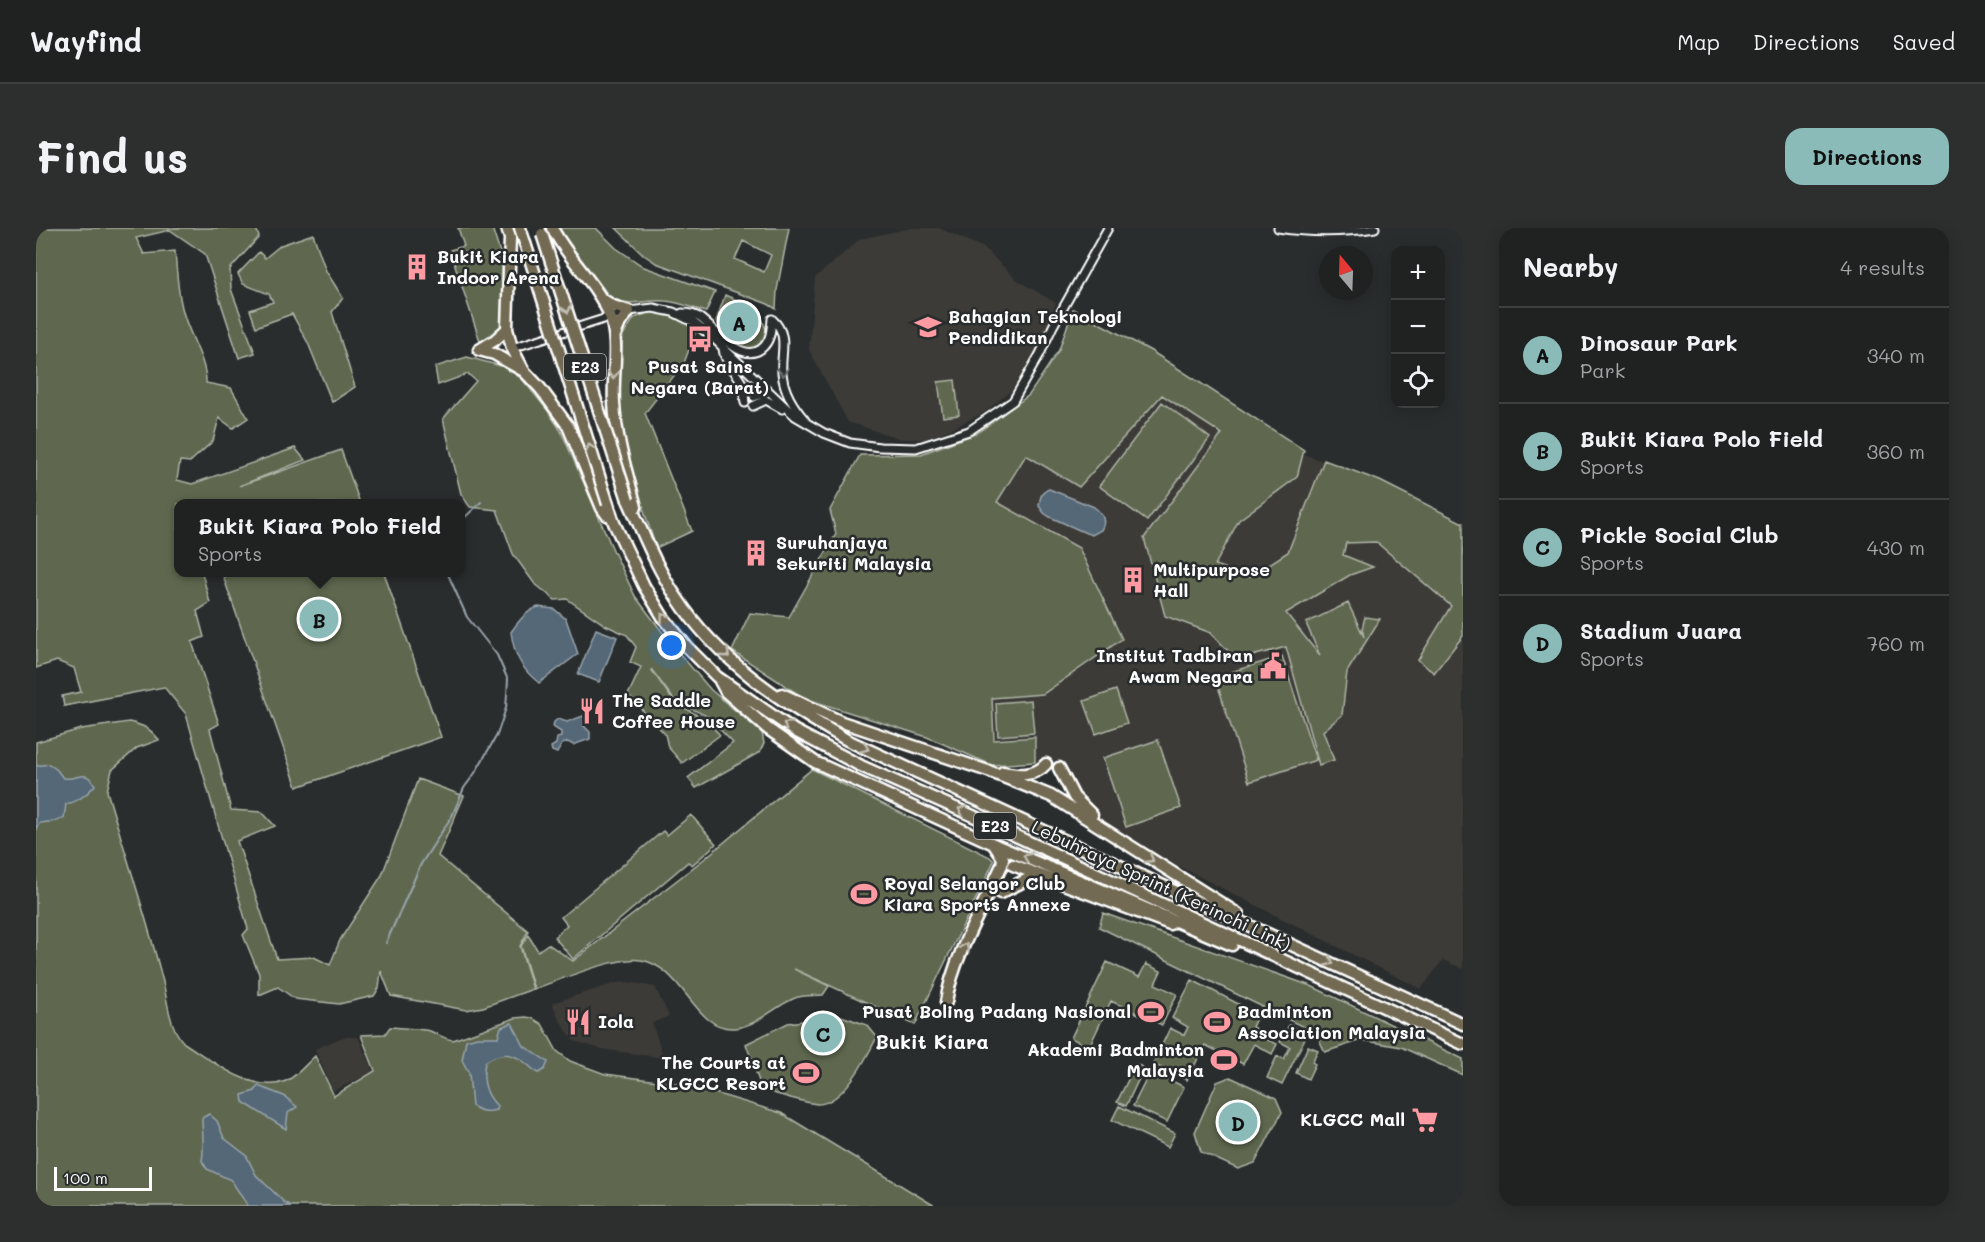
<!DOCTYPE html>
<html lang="en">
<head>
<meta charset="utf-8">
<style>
	body { margin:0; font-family:Mali,sans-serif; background:#2d2f2f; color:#f1f3f6 }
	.controls { position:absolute; right:18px; top:18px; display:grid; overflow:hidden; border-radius:12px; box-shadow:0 3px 15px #0003 }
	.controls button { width:54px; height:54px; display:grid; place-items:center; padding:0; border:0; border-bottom:2px solid #3d3f40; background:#202222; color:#f1f3f6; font:30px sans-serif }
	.compass { position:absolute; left:1283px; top:18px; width:54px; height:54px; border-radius:50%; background:#202222; box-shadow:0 3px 15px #0003; rotate:341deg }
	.scale { position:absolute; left:18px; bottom:15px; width:98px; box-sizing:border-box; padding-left:6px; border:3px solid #fff; border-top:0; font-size:16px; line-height:21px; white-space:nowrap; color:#fff; -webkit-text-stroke:4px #2a2d2e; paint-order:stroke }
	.you { position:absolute; left:636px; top:418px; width:21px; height:21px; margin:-15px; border:4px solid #fff; border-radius:50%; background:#1a73e8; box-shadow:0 0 0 9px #1a73e833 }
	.badge { display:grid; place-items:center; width:39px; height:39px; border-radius:50%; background:#8bbbb9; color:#111; font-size:20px; font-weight:700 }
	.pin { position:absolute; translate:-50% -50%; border:3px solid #fff; box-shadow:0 2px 6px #0006 }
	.popup { position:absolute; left:138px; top:271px; width:291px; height:78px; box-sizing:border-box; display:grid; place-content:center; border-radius:12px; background:#202222; filter:drop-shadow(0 2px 4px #0005); font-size:20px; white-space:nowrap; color:#a2a4a5 }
	.popup b { font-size:22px; color:#f1f3f6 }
	.popup::after { content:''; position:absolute; left:50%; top:100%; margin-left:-12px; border:12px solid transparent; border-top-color:#202222 }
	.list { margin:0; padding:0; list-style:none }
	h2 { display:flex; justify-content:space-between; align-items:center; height:78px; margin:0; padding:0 24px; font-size:26px }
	h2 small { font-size:20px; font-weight:400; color:#a2a4a5 }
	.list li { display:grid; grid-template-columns:39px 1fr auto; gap:18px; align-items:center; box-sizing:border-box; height:96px; padding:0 24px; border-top:2px solid #3d3f40 }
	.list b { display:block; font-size:22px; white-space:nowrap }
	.list p { margin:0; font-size:20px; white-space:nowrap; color:#a2a4a5 }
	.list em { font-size:20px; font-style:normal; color:#a2a4a5 }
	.icon { flex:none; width:33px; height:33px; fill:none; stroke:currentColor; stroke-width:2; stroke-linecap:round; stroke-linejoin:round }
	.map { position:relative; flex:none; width:1427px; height:978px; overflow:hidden; border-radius:18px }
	header { display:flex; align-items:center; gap:36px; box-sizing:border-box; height:84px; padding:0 30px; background:#202222; border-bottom:2px solid #3d3f40 }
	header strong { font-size:28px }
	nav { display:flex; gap:33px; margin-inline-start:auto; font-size:21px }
	.intro { display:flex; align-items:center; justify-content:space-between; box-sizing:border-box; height:144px; padding:0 36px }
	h1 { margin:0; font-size:42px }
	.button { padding:15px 27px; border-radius:18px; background:#8bbbb9; color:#111; font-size:21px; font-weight:700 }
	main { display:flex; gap:36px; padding:0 36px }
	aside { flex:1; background:#202222; border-radius:18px; box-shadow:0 3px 15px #0003 }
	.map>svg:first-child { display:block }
	.built { fill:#3c3a37 }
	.green { fill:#5f684f; stroke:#afb4a7; stroke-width:1.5; fill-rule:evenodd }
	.water { fill:#546777; stroke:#98a4ad; stroke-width:1.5 }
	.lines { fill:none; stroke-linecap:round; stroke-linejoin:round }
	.stream { stroke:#98a4ad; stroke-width:2 }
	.tertiary-casing { stroke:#fff; stroke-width:11 }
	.motorway-casing { stroke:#fff; stroke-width:15 }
	.tertiary { stroke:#2a2d2e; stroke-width:7 }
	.motorway { stroke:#736b52; stroke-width:10 }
	.motorway-bridge-casing { stroke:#fff; stroke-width:15; stroke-linecap:butt }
	.motorway-bridge { stroke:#736b52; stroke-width:10 }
	.oneway { stroke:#c0bcb1 }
	.oneway2 { stroke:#6a6c6d }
	.labels { text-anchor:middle; stroke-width:5; stroke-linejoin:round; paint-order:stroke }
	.shield { fill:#2a2d2e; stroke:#bfc0c0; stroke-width:1.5 }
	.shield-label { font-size:16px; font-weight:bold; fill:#fff }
	.poi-label { font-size:18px; font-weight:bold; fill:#fff; stroke:#2a2d2e; text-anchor:start }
	.street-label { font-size:18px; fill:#fff; stroke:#2a2d2e }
	.neighbourhood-label { font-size:20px; font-weight:bold; fill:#fff; stroke:#2a2d2e }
</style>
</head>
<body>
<header>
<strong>Wayfind</strong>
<nav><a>Map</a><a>Directions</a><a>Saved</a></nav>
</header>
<div class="intro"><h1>Find us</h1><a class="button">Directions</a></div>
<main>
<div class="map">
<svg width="1427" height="978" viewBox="0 0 1427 978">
	<rect width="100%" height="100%" fill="#2a2d2e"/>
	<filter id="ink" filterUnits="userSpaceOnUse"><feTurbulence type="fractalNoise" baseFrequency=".0167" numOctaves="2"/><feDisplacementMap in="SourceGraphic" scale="12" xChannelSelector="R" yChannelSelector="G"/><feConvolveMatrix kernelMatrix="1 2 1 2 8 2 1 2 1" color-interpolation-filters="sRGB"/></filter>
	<g filter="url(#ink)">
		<!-- built -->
		<path class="built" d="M875,0H903L948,20L981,52L1020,75L998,128L975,163L949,184L913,202L889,211H865L812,194L773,122L779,50L824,11Z
			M1126,166L1186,206L1108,310L1187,293L1261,224L1315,243L1427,382V741L1407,732L1385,761L1095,614L1061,587L1034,554L1027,540L1026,532L1000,535L999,508L959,511L956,471L1007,466L1043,320L961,274L990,227L1043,259Z
			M592,754L619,759L633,788L616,795L628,830L565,821L538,813L523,791L516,775L580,755Z
			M307,809H322L337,844L297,863L279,821Z"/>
		<!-- green -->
		<path class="green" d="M0,0H220L223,9L194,41L195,61L219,125L203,130L169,26L134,2L100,10L108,26L139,23C141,46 142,71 150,93C156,111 171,136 170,155L195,160L212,190L197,200L183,190L177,213L154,234L144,233L141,252L156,256L259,220L269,232L203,258L305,222L324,275L162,276L161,273L156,275L142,276V344L166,345L174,375L161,383L168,409L156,414L183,496L174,501L195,582L226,584L239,598L201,613L241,731L278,729L294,737L304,712L346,647L382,551L428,568L402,628L492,703L484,718L497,761L447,779L430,782L355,768L345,743L343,760L338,768L303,776L259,771L242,759L223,767V746L207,707L212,701L150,486L128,459L28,478L26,468L45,464L38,440L21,433L0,440Z
			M422,0H456L468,37L467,102L444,113L414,22L428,18Z
			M523,0H560L580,20L608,39L679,64L670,84C657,80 643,74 629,73C609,71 591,81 573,68L525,5Z
			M580,0H753L741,62L740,81L732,76L620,35L608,27ZM707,13L735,27L728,44L699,31Z
			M277,6L290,43L307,70L296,84L319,159L296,174L272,115L256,86L220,99L214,82L237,74L233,66L207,56L202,46L223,24L229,30L245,17Z
			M689,67C697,71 707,73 715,79C720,84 730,96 730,103C731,115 720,125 708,119C698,113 688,101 680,93Z
			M1037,81L1115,123L1268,222L1261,249L1203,292L1179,337L1213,349L1252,324L1288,232L1344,253L1427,295V408L1398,445L1382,432L1415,378L1340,314L1310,315L1307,327L1337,339L1314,347L1250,385L1284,428L1270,395L1312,375L1328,409L1326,401L1329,389L1344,391L1311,444L1306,487L1287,503L1298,532L1283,537L1250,419L1201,432L1175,405L1129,388L1108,310L1186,206L1126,167L1043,259L990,227L961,274L1043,320L1086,411L1007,466L956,470L958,512L999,509V534L956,537L891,509L768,470L696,423L714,385L753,389L800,306L794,282L824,227L885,226L941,205L993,167L1023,122Z
			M618,83L641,89L660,103L648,135L609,185L656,303L620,320L593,236L582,170L587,107L598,90Z
			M431,129L469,139L487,152L512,183L525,203L578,324L599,368L637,418L675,462L726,505L728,515L724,524L660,560L652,550L697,515L671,488L639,473L615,441L638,474L670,492L684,507L646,535L632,519L629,506L592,467L605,439L594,434L600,419L591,407L569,397L531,371L519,372L498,355L477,326L461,282L434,279L425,266L407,191L440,153L432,146L402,157L399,139Z
			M919,152L923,187L907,189L902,154Z
			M1126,174L1174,210L1111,293L1063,258Z
			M186,345H348L405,509L261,559Z
			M1246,428L1280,532L1213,554L1179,449Z
			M1080,462L1091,495L1060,506L1048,473Z
			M995,472L998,505L962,508L960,475Z
			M93,494C107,497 115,501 123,512L101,520L76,542L71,563C89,625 110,687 126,750C132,772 132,798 148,815C174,831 217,867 250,853C260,849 270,836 279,828L298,868L339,843L325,807L349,806L354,799C367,800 381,800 394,803C402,806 408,811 417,812L479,790L490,789L496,790L506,796L521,823L534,833L569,846L652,857L745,885L899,978H0V514L45,501Z
			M1122,512L1145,580L1090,599L1067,530Z
			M776,541L954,629L958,633L879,797L758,741L793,758L787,767C778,768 767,767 759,770C739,778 720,799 698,800C658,803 649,740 605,732C580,728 524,752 498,761L485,718L492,707L502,723L512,716L537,733L668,631Z
			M655,587L680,616L656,637L652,634L537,731L518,709L531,697L525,689L627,603L631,607Z
			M1067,685L1275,758L1427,831V847L1365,819L1325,812L1289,824L1280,805L1063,699Z
			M1071,734L1103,749L1110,736L1125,743L1119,756L1141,766L1126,797L1075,773L1053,819L1035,810Z
			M1156,752L1222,786L1216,799L1231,807L1230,811L1241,816L1236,826L1218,816L1207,836L1169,817L1151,852L1117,836L1134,800L1148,807L1152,799L1136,790Z
			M805,788L831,797L841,809C831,829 807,877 781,876C764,874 743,866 726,862L710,816L752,795Z
			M1253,797L1271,806L1246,857L1231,850L1241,828L1248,831L1254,819L1244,814Z
			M1272,818L1282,822L1276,834L1279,836L1272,851L1260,845Z
			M1100,836L1108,840L1090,878L1081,874Z
			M1115,842L1148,859L1131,894L1097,878Z
			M1194,849L1240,870L1246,884L1219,935L1202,941L1165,924L1159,904L1181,854Z
			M1083,878L1139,905L1132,919L1076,892Z"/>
		<!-- water -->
		<path class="water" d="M1013,261L1058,279C1066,285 1071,293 1065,302L1056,307L1050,305L1014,289L1008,285L1003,278C1004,270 1005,264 1013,261Z
			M502,379L518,381L530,391L542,426L503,455C485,441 478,426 475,404C482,394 490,383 502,379Z
			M560,401L581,409L563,454L542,446Z
			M547,488L551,490L552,494L548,498L554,504V511L537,517L532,514L526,516L521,525L516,523L515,519L520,516L521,510L525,509V504L517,499L518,494L522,491L531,494Z
			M13,536L21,542L27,550C43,553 48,539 59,557C52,566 41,574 30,576L28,590L21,593L4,595L0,600V538Z
			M476,795L488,818L512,834L509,841L503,845C496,842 493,837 487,833C472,823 463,825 449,834C446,850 449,866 461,878L460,882C450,885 444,883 436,878L433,845L426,832L430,812L441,809H462L465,799Z
			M222,858L248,868L261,879L252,885L250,901L207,874L206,867L219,863Z
			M173,886L181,893L188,910L210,927L220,947L249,975L255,978H212L195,952L171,941L166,933C169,918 166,905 166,890Z"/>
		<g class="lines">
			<!-- stream -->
			<path class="stream" d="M424,294L445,274
				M350,715L385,636L416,588L428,560L439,545L461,507L470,480L472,452L461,427L431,389L411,344"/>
			<!-- tertiary casing -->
			<g class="tertiary-casing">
				<path id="tertiary" d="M1242,0C1274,5 1306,5 1339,0
					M646,85C652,85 659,86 664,90C679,101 705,136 725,121C735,113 735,102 736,91
					M736,91C754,107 744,125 746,145C748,164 757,178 769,192
					M476,120L593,83L617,80L637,84L657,94L677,110L759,188L788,205L814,215L844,219L880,220L933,203L977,173L1004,126L1017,98L1072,0
					M687,121C688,136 704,146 708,160C709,165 708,171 709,175
					M718,169L733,164
					M717,178L730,172L746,181"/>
			</g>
			<!-- motorway casing -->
			<g class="motorway-casing">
				<path id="motorway" d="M471,0L474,10L471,101L476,120L488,143L504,160L532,198L566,280L571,287
					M484,0L488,12
					M516,0C532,31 561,56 574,88C584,116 576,147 578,175C580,211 591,245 600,279
					M566,71L577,78L593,83L584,95L579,107
					M443,122L458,126L486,142
					M443,122L459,112L471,101
					M592,272C607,305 620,339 641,370C681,432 748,476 811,512L1427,796
					M572,276L578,295L608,358L627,389L651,419L681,449L759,503L825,538L935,587L1427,816
					M684,453L690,464L732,501L779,534L962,618L1196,717
					M746,466L806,494L955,544L1015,568L1202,686
					M1023,540L1038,569L1056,587
					M967,544C982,547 999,549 1010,536
					M977,637L1134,696
					M964,665L990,652L1006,649
					M910,774C916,732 948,676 966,637L967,630L958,617"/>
			</g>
			<!-- tertiary -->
			<use href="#tertiary" class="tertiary"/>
			<!-- motorway -->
			<use href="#motorway" class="motorway"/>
			<!-- motorway-bridge casing -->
			<g class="motorway-bridge-casing">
				<path id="motorway-bridge" d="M506,6L592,272
					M488,12L572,276"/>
			</g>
			<!-- motorway-bridge -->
			<use href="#motorway-bridge" class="motorway-bridge"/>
		</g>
		<!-- one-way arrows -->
		<defs><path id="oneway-chevron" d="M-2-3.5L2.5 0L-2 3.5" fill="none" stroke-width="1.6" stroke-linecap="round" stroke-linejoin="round" transform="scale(1.5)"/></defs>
		<g class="oneway">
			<use href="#oneway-chevron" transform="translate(531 81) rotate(72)"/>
			<use href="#oneway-chevron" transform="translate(577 147) rotate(93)"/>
			<use href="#oneway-chevron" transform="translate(554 220) rotate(-108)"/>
			<use href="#oneway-chevron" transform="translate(628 389) rotate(-125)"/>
			<use href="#oneway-chevron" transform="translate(690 426) rotate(43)"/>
			<use href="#oneway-chevron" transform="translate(751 497) rotate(-145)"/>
			<use href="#oneway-chevron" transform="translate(829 520) rotate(24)"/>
			<use href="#oneway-chevron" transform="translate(926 582) rotate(-156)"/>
			<use href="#oneway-chevron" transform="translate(991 629) rotate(-157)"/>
			<use href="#oneway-chevron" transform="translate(1114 631) rotate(32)"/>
			<use href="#oneway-chevron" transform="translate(929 719) rotate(-67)"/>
			<use href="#oneway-chevron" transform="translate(1294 734) rotate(25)"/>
		</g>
		<use class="oneway2" href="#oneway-chevron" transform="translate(747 144) rotate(87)"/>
	</g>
	<!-- icons -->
	<defs>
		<g id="building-bare" transform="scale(2.07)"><path d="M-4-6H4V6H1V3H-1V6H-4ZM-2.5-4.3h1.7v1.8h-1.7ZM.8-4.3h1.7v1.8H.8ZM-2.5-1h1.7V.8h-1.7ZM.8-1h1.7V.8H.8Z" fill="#ff9aa2" stroke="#2a2d2e" stroke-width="2.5" paint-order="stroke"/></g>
		<g id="school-bare" transform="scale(2.07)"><path d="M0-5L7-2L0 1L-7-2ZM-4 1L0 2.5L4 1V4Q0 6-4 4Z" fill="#ff9aa2" stroke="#2a2d2e" stroke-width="2.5" paint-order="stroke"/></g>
		<g id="bus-bare" transform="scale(2.07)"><path d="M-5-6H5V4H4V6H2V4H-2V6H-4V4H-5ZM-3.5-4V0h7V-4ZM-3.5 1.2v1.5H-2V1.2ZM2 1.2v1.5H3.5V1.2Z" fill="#ff9aa2" stroke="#2a2d2e" stroke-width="2.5" paint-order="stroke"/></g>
		<g id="civic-bare" transform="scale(2.07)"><path d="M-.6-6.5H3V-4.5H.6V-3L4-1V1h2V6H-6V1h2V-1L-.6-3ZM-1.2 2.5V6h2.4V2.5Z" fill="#ff9aa2" stroke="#2a2d2e" stroke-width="2.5" paint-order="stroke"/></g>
		<g id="restaurant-bare" transform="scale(2.07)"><path d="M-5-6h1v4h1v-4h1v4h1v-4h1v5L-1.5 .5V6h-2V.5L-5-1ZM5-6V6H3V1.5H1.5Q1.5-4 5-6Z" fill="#ff9aa2" stroke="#2a2d2e" stroke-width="2.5" paint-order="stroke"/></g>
		<g id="stadium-bare" transform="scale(2.07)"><path d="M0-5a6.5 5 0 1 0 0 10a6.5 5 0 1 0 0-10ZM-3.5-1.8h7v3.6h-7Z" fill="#ff9aa2" stroke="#2a2d2e" stroke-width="2.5" paint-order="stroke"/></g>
		<g id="supermarket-bare" transform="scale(2.07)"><path d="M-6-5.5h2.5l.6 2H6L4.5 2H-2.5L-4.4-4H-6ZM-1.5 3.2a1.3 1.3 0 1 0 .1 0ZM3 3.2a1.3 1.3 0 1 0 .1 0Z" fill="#ff9aa2" stroke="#2a2d2e" stroke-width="2.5" paint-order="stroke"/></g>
	</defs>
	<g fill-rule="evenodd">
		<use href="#building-bare" x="381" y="39"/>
		<use href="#school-bare" x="892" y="99"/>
		<use href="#bus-bare" x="664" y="111"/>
		<use href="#building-bare" x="720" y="325"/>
		<use href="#building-bare" x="1097" y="352"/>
		<use href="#civic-bare" x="1237" y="438"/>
		<use href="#restaurant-bare" x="556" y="483"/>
		<use href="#stadium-bare" x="828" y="666"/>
		<use href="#stadium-bare" x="1115" y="784"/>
		<use href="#restaurant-bare" x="542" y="794"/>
		<use href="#stadium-bare" x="1181" y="794"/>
		<use href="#stadium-bare" x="1188" y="832"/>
		<use href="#stadium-bare" x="770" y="845"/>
		<use href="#supermarket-bare" x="1389" y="892"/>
	</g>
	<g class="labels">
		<!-- shield labels -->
		<g class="shield">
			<rect x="528" y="126" width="42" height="26" rx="4.5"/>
			<rect x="938" y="585" width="42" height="26" rx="4.5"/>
		</g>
		<g class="shield-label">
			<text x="549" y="145">E23</text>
			<text x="959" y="604">E23</text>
		</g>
		<!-- poi labels -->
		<g class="poi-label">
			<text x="401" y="35">Bukit Kiara<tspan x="401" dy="21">Indoor Arena</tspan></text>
			<text x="912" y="95">Bahagian Teknologi<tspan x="912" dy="21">Pendidikan</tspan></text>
			<text x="664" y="145" text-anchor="middle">Pusat Sains<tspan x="664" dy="21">Negara (Barat)</tspan></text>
			<text x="740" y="321">Suruhanjaya<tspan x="740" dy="21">Sekuriti Malaysia</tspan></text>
			<text x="1117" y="348">Multipurpose<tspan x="1117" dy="21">Hall</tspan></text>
			<text x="1217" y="434" text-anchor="end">Institut Tadbiran<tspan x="1217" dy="21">Awam Negara</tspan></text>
			<text x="576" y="479">The Saddle<tspan x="576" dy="21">Coffee House</tspan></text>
			<text x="848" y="662">Royal Selangor Club<tspan x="848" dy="21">Kiara Sports Annexe</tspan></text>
			<text x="1095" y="790" text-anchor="end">Pusat Boling Padang Nasional</text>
			<text x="1201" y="790">Badminton<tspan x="1201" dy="21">Association Malaysia</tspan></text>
			<text x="562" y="800">Iola</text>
			<text x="1168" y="828" text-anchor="end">Akademi Badminton<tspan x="1168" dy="21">Malaysia</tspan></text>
			<text x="750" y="841" text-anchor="end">The Courts at<tspan x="750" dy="21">KLGCC Resort</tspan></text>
			<text x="1369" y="898" text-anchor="end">KLGCC Mall</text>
		</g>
		<!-- street labels -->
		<g class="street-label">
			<text transform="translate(1125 658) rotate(25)" y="6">Lebuhraya Sprint (Kerinchi Link)</text>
		</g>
		<!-- neighbourhood labels -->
		<g class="neighbourhood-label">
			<text x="896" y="821">Bukit Kiara</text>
		</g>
	</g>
</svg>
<div class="controls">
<button>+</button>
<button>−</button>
<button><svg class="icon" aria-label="locate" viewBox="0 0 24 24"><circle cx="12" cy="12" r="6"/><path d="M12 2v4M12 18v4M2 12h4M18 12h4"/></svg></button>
</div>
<svg class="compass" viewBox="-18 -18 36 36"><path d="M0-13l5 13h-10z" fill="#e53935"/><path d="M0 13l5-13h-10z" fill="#a2a4a5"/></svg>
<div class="scale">100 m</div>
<div class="you"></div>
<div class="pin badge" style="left:703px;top:94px">A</div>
<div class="pin badge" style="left:283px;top:391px">B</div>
<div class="popup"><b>Bukit Kiara Polo Field</b>Sports</div>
<div class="pin badge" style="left:787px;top:805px">C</div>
<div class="pin badge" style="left:1202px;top:894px">D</div>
</div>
<aside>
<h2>Nearby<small>4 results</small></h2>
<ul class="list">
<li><span class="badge">A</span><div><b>Dinosaur Park</b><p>Park</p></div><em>340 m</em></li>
<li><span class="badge">B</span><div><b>Bukit Kiara Polo Field</b><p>Sports</p></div><em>360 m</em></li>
<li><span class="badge">C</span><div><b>Pickle Social Club</b><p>Sports</p></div><em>430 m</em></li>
<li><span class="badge">D</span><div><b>Stadium Juara</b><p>Sports</p></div><em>760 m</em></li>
</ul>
</aside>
</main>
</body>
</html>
